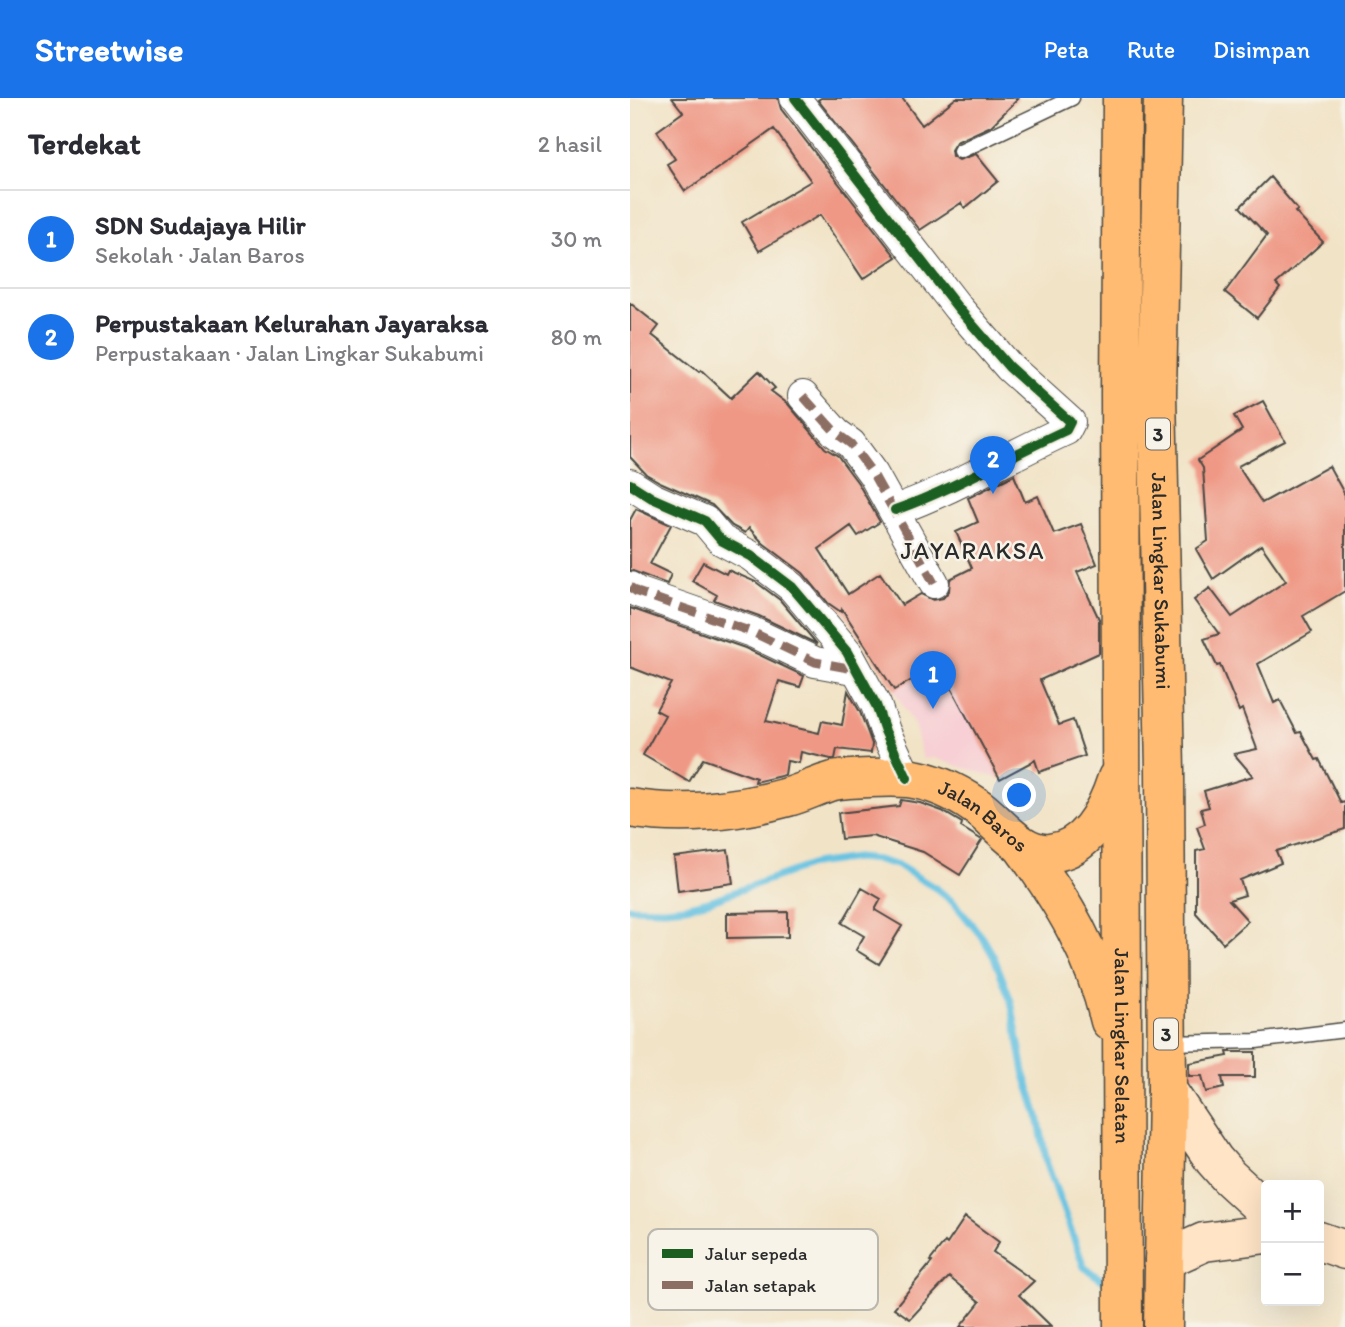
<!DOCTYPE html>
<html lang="id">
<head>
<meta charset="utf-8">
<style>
	body { margin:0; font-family:Itim,sans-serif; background:#f7f7f7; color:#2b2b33 }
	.controls { position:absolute; right:21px; bottom:21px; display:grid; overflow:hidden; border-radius:7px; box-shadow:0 7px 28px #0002 }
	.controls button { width:63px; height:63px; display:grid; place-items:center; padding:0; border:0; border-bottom:2px solid #e1e1e2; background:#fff; color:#2b2b33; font:35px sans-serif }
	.you { position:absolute; left:390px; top:698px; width:24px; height:24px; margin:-18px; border:5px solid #fff; border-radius:50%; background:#1a73e8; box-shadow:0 0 0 10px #1a73e833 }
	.badge { display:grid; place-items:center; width:46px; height:46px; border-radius:50%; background:#1a73e8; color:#fff; font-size:23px; font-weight:700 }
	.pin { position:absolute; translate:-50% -58px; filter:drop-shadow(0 2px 4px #0008) }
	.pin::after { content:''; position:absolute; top:37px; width:24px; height:21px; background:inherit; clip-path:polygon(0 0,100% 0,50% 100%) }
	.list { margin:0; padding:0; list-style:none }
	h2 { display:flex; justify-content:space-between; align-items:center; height:91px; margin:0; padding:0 28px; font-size:30px }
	h2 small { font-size:23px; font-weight:400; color:#7c7c81 }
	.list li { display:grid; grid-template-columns:46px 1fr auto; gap:21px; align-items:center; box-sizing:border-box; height:98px; padding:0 28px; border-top:2px solid #e1e1e2 }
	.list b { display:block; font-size:26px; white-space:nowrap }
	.list p { margin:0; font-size:23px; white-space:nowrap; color:#7c7c81 }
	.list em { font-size:23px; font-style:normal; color:#7c7c81 }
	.map { position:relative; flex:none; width:715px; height:1229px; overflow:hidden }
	header { display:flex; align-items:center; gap:42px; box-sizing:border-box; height:98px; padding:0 35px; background:#1a73e8; color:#fff }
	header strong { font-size:33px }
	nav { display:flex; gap:38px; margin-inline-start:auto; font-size:24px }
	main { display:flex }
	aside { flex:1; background:#fff }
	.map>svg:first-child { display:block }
	.built { fill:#f7cfd4 }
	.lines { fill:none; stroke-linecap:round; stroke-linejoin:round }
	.stream { stroke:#63c1e1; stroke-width:7 }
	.building { fill:#ef9885 }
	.lane-casing { stroke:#494742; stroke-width:17 }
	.street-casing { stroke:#494742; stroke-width:32 }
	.secondary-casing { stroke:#494742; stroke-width:41 }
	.primary-casing { stroke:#494742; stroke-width:41 }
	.lane { stroke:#fff; stroke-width:14 }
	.street { stroke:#fff; stroke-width:30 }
	.secondary { stroke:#ffe4c6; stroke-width:38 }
	.primary { stroke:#ffbb71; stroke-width:38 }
	.quiet { stroke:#8d6e63; stroke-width:9; stroke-dasharray:18 9; stroke-linecap:butt }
	.cycleway-casing { stroke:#f7f3e8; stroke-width:15 }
	.cycleway { stroke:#1b5e20; stroke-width:10 }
	.labels { text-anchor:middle; stroke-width:5; stroke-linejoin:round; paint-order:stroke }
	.shield { fill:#f7f3e8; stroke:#686764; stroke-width:2 }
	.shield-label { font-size:19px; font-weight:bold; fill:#2b2b2b }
	.street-label { font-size:21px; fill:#2b2b2b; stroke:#f7f3e8 }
	.quarter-label { font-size:24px; letter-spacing:2px; fill:#2b2b2b; stroke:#f7f3e8 }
	.key { fill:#f7f3e8; stroke:#bab7af; stroke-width:2 }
	.key-label { font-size:19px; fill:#2b2b2b }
</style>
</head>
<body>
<header>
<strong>Streetwise</strong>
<nav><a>Peta</a><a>Rute</a><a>Disimpan</a></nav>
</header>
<main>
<aside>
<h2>Terdekat<small>2 hasil</small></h2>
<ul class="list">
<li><span class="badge">1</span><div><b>SDN Sudajaya Hilir</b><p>Sekolah · Jalan Baros</p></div><em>30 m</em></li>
<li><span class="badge">2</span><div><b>Perpustakaan Kelurahan Jayaraksa</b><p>Perpustakaan · Jalan Lingkar Sukabumi</p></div><em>80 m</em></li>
</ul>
</aside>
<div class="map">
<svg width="715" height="1229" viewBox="0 0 715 1229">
	<rect width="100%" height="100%" fill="#f7f3e8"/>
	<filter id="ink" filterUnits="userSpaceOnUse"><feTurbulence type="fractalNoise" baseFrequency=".0143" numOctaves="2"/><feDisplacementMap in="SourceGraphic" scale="14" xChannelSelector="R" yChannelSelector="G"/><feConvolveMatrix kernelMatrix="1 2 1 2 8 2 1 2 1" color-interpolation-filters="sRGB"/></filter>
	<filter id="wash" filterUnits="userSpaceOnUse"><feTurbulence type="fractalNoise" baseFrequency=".00686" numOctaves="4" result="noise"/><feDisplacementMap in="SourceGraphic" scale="28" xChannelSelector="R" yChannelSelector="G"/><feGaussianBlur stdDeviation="1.57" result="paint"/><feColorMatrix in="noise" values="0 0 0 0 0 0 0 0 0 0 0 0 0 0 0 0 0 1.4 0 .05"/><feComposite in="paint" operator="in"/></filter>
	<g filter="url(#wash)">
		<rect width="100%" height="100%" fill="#f1e3c6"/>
		<!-- built -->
		<path class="built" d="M309,567L370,681L304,660L293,661L285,629L264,592Z"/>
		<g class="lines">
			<!-- stream -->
			<path class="stream" d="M0,810L34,811L55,809L79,803L183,766L226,760L248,762L269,768L307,791L325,806L353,840L364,859L381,903L394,974L408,1018L417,1066L454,1169L479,1187"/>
		</g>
		<g id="blocks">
			<!-- building -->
			<path class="building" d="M42,0H148L151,11L266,159L233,181L190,117L129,153L112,124L181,83L144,31L55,93L37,66L45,61L27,33L53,14Z
				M191,0H272L292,27L326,0H389L361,28L326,44L321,52L322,58L329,62L346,56L368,83L335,110L331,105L290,132L188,2Z
				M640,79L668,112L665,114L693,144L646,186L650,190L627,220L595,194L637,137L610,109Z
				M0,205L29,228L22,237L69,274L71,272L101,300L129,273L145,290L141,293L158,306L195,350L208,358L213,365L228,385L250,424L228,438L221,428L189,451L218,496L250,475L272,507L291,496L303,502L313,500L319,493L320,481L342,470L326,434L348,424L338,400L384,377L395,404L408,398L424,436L451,426L467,466L447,474L469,521V555L410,582L429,627L443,622L455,658L409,674L405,662L370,681L309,567L264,592L212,511L211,514L198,505L173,475L133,445L119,430L115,435L102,428L82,407L30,384L16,376L0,359Z
				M633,303L655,343L608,368L632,405L699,368L715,397V493L673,518L682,534L628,566L644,605L650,602L667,635L671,634L686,662L689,661L711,705L715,704V731L646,753L651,765L610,782L615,797L599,802L618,823L593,845L566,815V753L575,751L567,729L575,726L571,711L579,709L574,693L623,678L604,656L627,651L612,611L609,613L590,567L587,568L574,541L589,536L564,502L580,490L602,519L656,483L631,447L583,481L566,451L578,443L573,370L568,362L612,332L604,318Z
				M6,411L41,427L20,466L41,476L37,486L0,472V422Z
				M73,464L96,476L98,472L126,484L150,502L187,546L129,518L84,502L87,497L62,483Z
				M0,510L115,550L174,578L170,589L149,583L136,623L189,635L192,623L212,627L218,593L230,614L242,646L241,655L207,651L205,661H201L171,654L169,665L157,663L155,677L125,684L126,680L73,661L59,684L13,657L35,617L26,612L41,585L0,569Z
				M271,702L290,705L312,713L332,725L331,729L352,742L330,777L293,754L242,738L211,741L208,715L269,708Z
				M98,752L103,785L48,793L44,759Z
				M232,790L251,801L245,812L272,828L249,866L226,852L234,838L212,825Z
				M158,814V839L97,840V815Z
				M597,954H625V979H592L594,990L576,994L572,978H559V965L598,958Z
				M335,1119L369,1144L363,1154L404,1183L389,1197L422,1229H330L350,1204L319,1179L280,1221L264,1210L302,1164L300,1163L315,1144L317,1146Z"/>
		</g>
	</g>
	<g filter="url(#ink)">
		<use href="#blocks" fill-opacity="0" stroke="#494742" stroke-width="2"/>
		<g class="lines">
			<!-- lane casing -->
			<g class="lane-casing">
				<path id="lane" d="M330,53L442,0
					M538,945L626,943L715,932"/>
			</g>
			<!-- street casing -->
			<g class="street-casing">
				<path id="street" d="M165,0L328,210L379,269L440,324L436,332C379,358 324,391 265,412
					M173,298L206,335L221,346L243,376L304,485
					M0,386L22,400L75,423L91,442L121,458L162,489L217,554L246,607L255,633L277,680
					M0,489L7,494L122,534L185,564L224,571"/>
			</g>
			<!-- secondary casing -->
			<g class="secondary-casing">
				<path id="secondary" d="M537,992L584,1062L599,1079L636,1113
					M689,1143L715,1152
					M534,1162L574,1144L636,1136"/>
			</g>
			<!-- primary casing -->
			<g class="primary-casing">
				<g id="primary">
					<path id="s1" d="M492,0L490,296L493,1229"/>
					<path id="s2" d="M533,0L527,295L535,672L537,992L533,1229"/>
					<path id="s3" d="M0,710C51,719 108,713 158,699C173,695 188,687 203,683C218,680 262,679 277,680C302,683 326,694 346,708C368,723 390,758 420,755C458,751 477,711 487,680"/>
					<path d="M392,748C434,805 463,853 480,923"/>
				</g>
			</g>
			<!-- lane -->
			<use href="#lane" class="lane"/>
			<!-- street -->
			<use href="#street" class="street"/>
			<!-- secondary -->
			<use href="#secondary" class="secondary"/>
			<!-- primary -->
			<use href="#primary" class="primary"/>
			<!-- quiet -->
			<path class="quiet" d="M173,298L206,335L221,346L243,376L304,485
				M0,489L7,494L122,534L185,564L224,571"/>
			<!-- cycleway casing -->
			<g class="cycleway-casing">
				<path id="cycleway" d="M165,0L328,210L379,269L440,324L436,332C379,358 324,391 265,412
					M0,386L22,400L75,423L91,442L121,458L162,489L217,554L246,607L255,633L277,680"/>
			</g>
			<!-- cycleway -->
			<use href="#cycleway" class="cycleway"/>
		</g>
	</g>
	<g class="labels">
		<!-- shield labels -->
		<g class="shield">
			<rect x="516" y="320.5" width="24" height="31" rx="5"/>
			<rect x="524" y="920.5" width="24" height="31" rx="5"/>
		</g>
		<g class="shield-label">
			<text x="528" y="343">3</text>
			<text x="536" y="943">3</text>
		</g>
		<!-- street labels -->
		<g class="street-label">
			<text dy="7" stroke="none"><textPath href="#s2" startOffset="483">Jalan Lingkar Sukabumi</textPath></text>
			<text dy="7" stroke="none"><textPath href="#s3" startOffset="368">Jalan Baros</textPath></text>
			<text dy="7" stroke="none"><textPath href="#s1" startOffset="948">Jalan Lingkar Selatan</textPath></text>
		</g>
		<!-- quarter labels -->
		<g class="quarter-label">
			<text x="343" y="461">JAYARAKSA</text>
		</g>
	</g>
	<!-- legend -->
	<rect x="18" y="1131" width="230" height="81" rx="10" class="key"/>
	<rect x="32" y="1151" width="31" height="9" fill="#1b5e20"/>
	<rect x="32" y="1183" width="31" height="8" fill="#8d6e63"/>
	<g class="key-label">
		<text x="75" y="1162">Jalur sepeda</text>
		<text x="75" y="1194">Jalan setapak</text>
	</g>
</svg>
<div class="controls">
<button>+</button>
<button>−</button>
</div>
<div class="you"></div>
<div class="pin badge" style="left:303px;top:611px">1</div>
<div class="pin badge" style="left:363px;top:396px">2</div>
</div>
</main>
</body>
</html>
